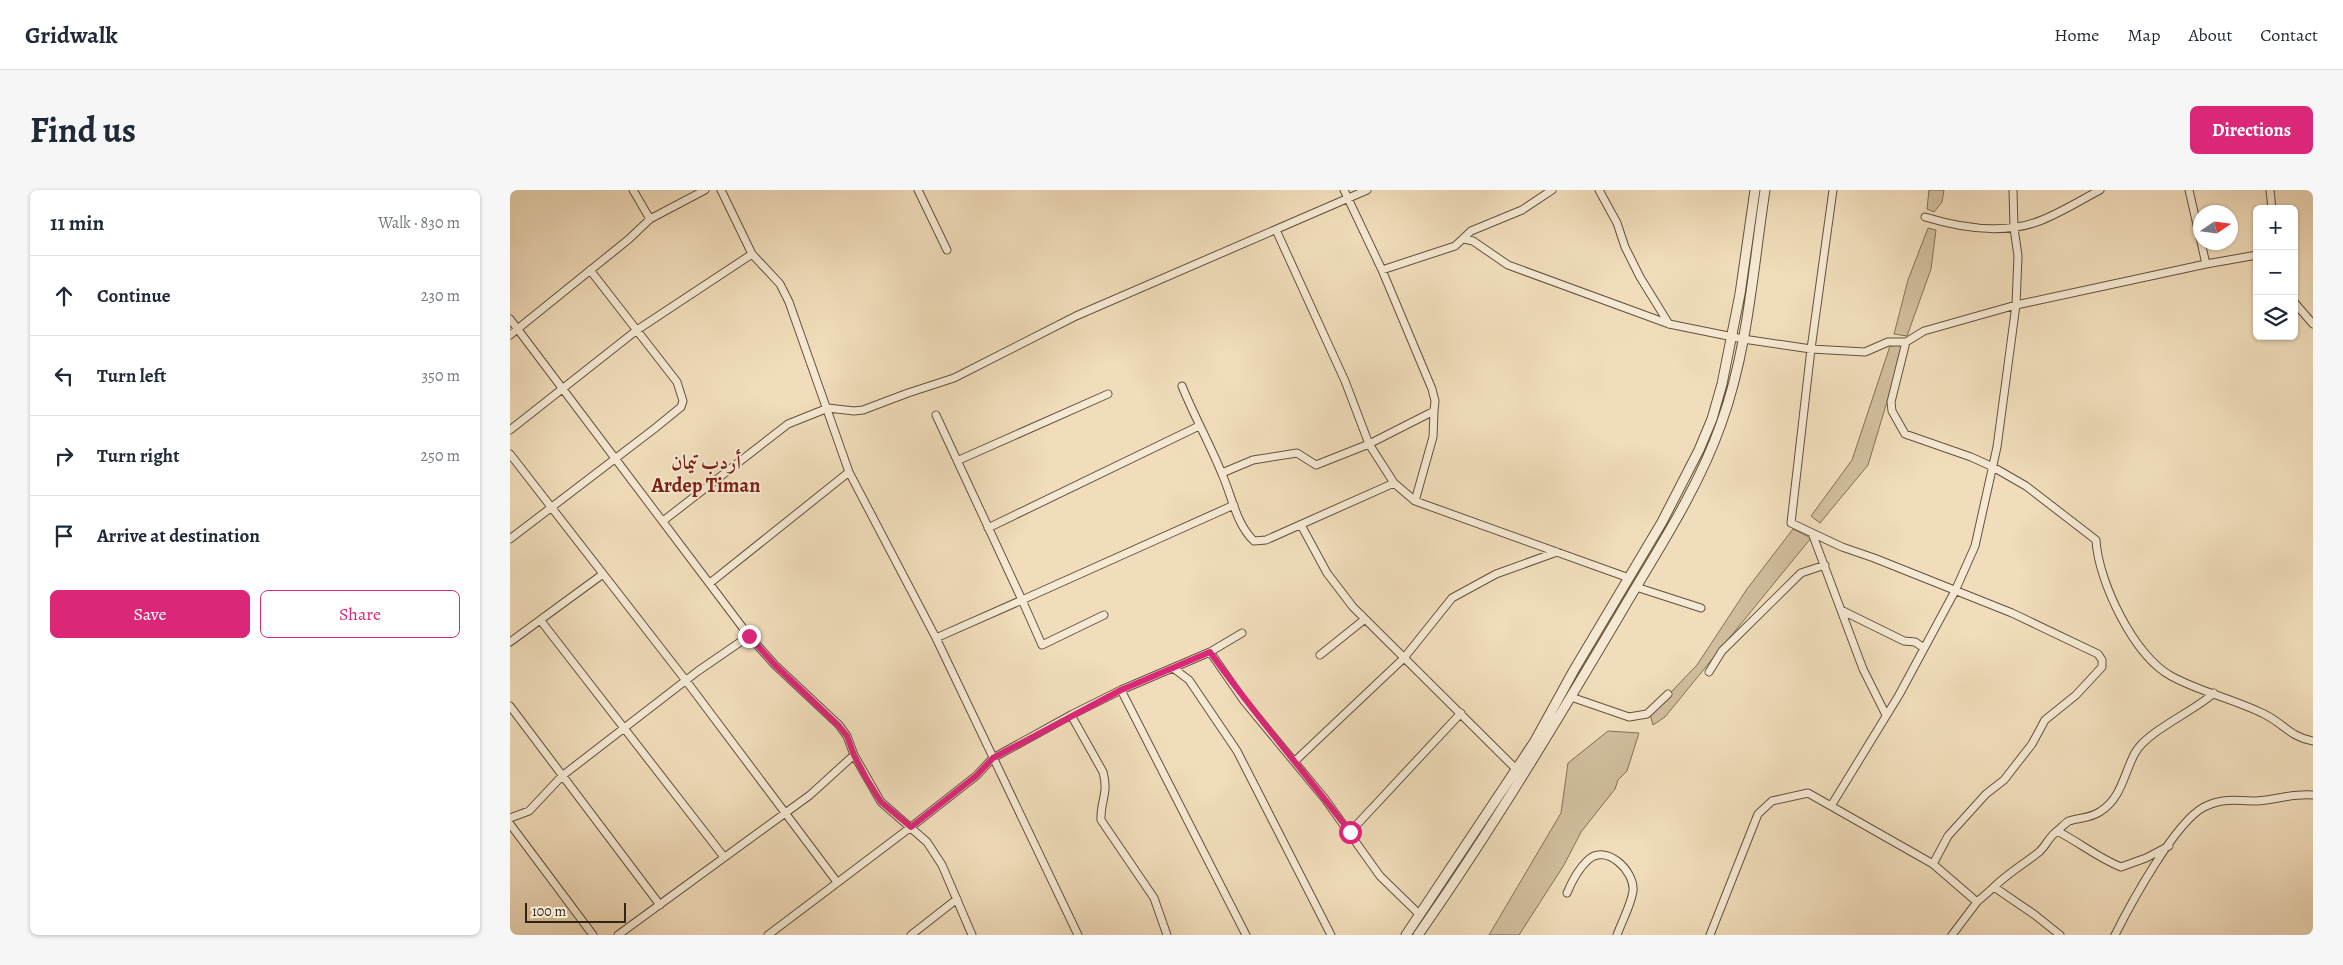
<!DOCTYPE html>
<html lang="en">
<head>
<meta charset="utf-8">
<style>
	body { margin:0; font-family:Alegreya,Amiri,serif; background:#f6f6f7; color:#1f2937 }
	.controls { position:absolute; right:15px; top:15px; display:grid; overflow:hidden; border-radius:8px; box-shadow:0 1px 4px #0004 }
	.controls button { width:45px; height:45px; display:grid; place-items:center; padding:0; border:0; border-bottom:1px solid #e0e1e3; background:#fff; color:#1f2937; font:25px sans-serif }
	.compass { position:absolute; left:1683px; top:15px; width:45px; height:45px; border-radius:50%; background:#fff; box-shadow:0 1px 4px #0004; rotate:77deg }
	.scale { position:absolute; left:15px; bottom:12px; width:101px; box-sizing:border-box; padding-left:5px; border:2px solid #322412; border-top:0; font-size:14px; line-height:18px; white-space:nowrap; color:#322412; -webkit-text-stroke:4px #f6e9d3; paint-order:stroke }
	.stop { position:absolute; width:15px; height:15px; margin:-11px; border:4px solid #db2777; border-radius:50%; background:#fff }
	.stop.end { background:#db2777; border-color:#fff; box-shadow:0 1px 5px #0008 }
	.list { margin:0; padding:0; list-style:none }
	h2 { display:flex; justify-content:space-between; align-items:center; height:65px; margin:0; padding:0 20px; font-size:21px }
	h2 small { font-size:16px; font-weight:400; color:#747a83 }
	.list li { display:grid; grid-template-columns:32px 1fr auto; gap:15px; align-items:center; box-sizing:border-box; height:80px; padding:0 20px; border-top:1px solid #e0e1e3 }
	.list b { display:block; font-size:19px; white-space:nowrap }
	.list em { font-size:16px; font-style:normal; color:#747a83 }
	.actions { display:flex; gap:10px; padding:15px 20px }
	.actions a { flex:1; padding:11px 0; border:1px solid #db2777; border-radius:8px; text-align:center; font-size:18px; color:#db2777 }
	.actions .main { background:#db2777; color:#fff }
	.icon { flex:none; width:28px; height:28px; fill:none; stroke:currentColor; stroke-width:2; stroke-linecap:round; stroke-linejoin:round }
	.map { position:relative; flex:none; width:1803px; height:745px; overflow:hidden; border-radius:8px }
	header { display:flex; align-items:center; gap:30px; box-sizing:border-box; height:70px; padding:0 25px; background:#fff; border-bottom:1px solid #e0e1e3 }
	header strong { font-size:24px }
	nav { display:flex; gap:28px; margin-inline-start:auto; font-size:18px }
	.intro { display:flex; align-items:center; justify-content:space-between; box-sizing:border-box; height:120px; padding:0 30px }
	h1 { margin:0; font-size:35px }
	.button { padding:12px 22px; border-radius:8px; background:#db2777; color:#fff; font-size:18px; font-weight:700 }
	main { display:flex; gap:30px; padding:0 30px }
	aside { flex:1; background:#fff; border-radius:8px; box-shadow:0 1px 4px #0004 }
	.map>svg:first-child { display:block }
	.green { fill:#d1be9e; stroke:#827158 }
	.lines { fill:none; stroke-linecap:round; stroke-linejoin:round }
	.minor-casing { stroke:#62523c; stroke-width:9 }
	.tertiary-casing { stroke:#62523c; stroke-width:11 }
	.minor { stroke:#f6e9d3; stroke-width:7 }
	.tertiary { stroke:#f6e9d3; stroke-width:9 }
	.route { stroke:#db2777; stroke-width:6 }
	.labels { text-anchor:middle; stroke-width:4; stroke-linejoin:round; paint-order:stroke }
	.neighbourhood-label { font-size:20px; font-weight:bold; fill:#7a1f14; stroke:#f6e9d3 }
</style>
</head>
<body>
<header>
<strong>Gridwalk</strong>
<nav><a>Home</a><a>Map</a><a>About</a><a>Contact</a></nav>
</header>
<div class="intro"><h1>Find us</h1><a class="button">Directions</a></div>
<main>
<aside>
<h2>11 min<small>Walk · 830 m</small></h2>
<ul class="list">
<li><svg class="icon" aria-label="ahead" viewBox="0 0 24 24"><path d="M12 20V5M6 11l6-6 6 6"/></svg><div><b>Continue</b></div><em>230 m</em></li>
<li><svg class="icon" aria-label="left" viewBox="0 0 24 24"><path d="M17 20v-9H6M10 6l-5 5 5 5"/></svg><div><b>Turn left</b></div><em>350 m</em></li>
<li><svg class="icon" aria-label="right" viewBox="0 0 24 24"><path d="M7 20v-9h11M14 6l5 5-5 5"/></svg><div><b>Turn right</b></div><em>250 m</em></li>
<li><svg class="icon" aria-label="arrive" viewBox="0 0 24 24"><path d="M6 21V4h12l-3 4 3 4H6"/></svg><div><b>Arrive at destination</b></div></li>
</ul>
<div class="actions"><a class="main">Save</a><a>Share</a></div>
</aside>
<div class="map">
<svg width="1803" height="745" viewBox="0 0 1803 745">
	<rect width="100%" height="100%" fill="#f1ddbb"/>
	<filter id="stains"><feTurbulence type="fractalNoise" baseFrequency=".004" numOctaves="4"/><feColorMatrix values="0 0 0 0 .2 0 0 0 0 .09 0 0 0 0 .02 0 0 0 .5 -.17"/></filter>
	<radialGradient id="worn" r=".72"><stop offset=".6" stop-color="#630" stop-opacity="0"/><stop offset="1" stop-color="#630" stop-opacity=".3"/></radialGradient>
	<!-- green -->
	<path class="green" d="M1419,0H1434L1432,12L1424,22L1417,19Z
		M1418,38L1426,40L1421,79L1397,146L1384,144L1398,90Z
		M1394,155L1358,275L1310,333L1301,326L1342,270L1380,156Z
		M1283,339L1301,348L1155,527L1143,535L1140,524L1187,475L1237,399Z
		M1098,541L1129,543L1117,581L1108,590L1105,599L1071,642L1054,675L1009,745H979L1051,623L1058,573Z"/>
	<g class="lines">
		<!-- minor casing -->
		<g class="minor-casing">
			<path id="minor" d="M123,0L140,29
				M211,0L242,64L270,94L279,112L339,282L426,448L568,745
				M408,0L437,60
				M834,0L872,80L922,199L925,211L924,221L859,254L884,293L905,311L1119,388
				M1089,0L1107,33L1115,57L1130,87L1159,134
				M1323,0L1301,159L1281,333L1332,357L1364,368L1502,423L1588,464L1592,470V477L1566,505L1535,530L1522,554L1494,590L1476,604L1438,646L1423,674L1467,712
				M1679,0L1690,48
				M1760,0L1762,19
				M1415,27C1451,38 1496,45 1532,30C1552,22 1571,10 1590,0
				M954,49L963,51L998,75L1159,134L1233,149L1301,159L1355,162L1378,152H1396L1414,141L1506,115L1696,74
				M1691,52L1696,74L1747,65
				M872,80L945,56L961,41L1012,20L1042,0
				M1784,112L1803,134
				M0,129L239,446L265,475L329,535L337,546L344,565L371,612L417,652L432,675L462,745
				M0,145L119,49L140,29L195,0
				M1396,152L1381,212L1382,221L1395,244L1461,267L1483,277L1516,296L1586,350C1588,391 1624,466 1661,486C1690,502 1724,509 1754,524C1773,533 1780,547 1803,551
				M672,196C684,226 700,254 712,284C722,306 726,334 744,351L756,350L884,293
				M0,240L127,140L242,64
				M0,264L177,492L327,692
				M449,270L598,204
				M712,283L743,270L787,263L806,275L859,254L835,191L766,40
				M905,311L923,247L924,221
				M153,331L278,234L318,218L344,221L353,220L398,203L444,188L566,126L857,0
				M791,335L817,383L843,417L1006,579
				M478,338L689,236
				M1302,343L1353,479L1376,525
				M0,349L144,239L171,217L173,211L167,192L80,80
				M200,393L339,282
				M1126,397L1191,418
				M1331,420L1394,451L1405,452L1414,458
				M594,425L532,455L512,410L724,315
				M31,431L214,667
				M426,448L512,410L426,225
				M0,452L93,384
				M700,462L734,511L815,609L870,686L910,725
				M810,465L855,429
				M663,478L679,490L727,561L821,745
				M1199,482L1212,461L1291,383L1315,375
				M611,500L736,745
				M1061,507L1119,527L1137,524L1158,504
				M0,516L150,715
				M561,525L593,582C599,604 590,611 591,630L644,708L657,745
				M785,571L894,468L942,408L986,384L1047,362
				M1321,616L1389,505L1445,401L1465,356L1487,257L1506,115L1508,66L1504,38L1503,0
				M0,628L19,621L52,586L188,481L239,446
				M0,634L83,745
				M1547,641C1551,638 1555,633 1559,631C1570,627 1580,629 1591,621C1612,607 1614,583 1625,563C1637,541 1683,522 1704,503
				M840,642L951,523
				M1057,703C1062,691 1068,679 1078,670C1096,653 1125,681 1123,701C1121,715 1112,731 1107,745
				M108,745L300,605L344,565
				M258,745L401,637L466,586L483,568L561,525L611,500L700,462L732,443
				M401,745L447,709
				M1200,745L1248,624L1262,611L1298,603L1423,674
				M1442,745L1467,712L1484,697
				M1550,745L1525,725L1484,697C1498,683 1514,674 1529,662C1536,656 1538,648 1547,641C1569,652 1588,668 1611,677L1636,668L1659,656
				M1605,745C1620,715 1665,632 1694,617C1714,607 1726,611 1746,611C1767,610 1782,603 1803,605"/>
		</g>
		<!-- tertiary casing -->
		<g class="tertiary-casing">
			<path id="tertiary" d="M896,745L1025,551L1064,480L1152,332L1189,260L1202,229L1212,194L1230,104L1245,0
				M908,745C980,642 1045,534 1109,426C1145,364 1187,302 1211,234C1238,160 1243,78 1255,0"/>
		</g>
		<!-- minor -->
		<use href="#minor" class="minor"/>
		<!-- tertiary -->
		<use href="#tertiary" class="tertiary"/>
	</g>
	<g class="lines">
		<!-- route -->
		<path class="route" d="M239,446L265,475L329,536L337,546L344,565L356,588L371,612L401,637L466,586L483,568L611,500L700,462C744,524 794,581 840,642"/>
	</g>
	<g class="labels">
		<!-- neighbourhood labels -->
		<g class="neighbourhood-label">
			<text x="196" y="279">أردب تيمان<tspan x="196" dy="23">Ardep Timan</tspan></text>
		</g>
	</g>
	<rect width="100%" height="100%" filter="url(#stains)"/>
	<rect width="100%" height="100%" fill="url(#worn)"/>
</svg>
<div class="controls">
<button>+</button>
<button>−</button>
<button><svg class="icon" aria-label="layers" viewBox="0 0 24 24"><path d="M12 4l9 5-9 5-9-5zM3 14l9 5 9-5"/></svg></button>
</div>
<svg class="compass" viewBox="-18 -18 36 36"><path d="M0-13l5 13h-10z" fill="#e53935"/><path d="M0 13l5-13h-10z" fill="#747a83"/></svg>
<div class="scale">100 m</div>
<div class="stop" style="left:840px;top:642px"></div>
<div class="stop end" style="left:239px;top:446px"></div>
</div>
</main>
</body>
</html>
